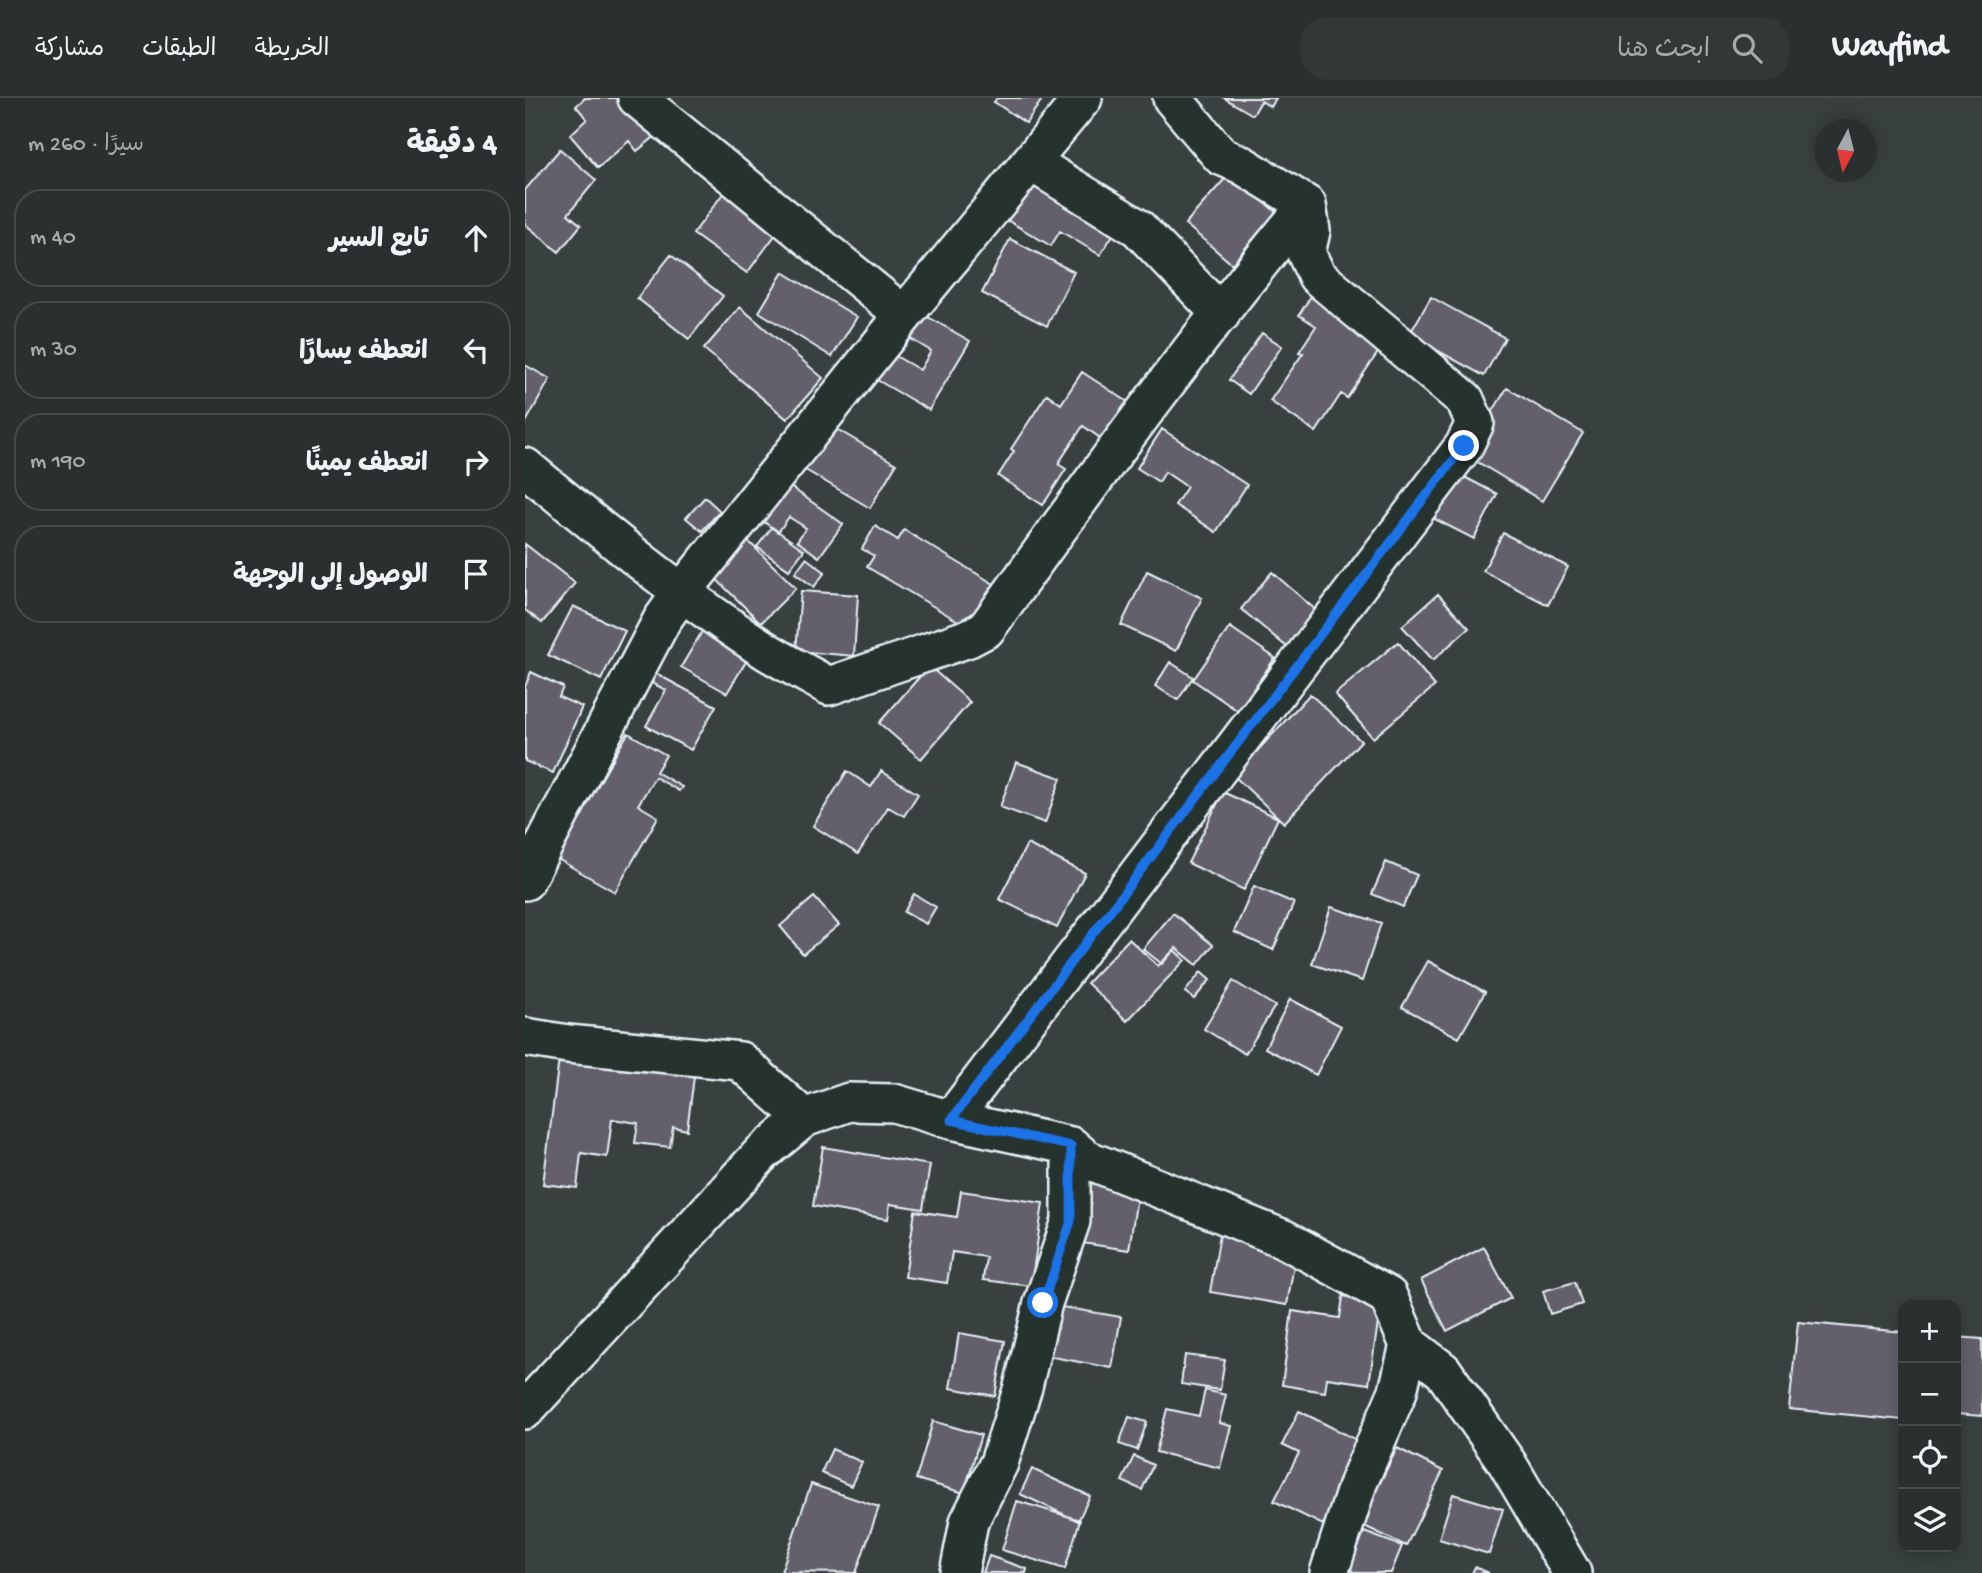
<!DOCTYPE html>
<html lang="ar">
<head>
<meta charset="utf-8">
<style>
	body { margin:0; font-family:"Gochi Hand","Playpen Sans Arabic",sans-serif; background:#323838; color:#f1f3f6; direction:rtl }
	.controls { position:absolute; right:21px; bottom:21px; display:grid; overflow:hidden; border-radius:14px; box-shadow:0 4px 18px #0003 }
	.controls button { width:63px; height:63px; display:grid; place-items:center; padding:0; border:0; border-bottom:2px solid #464b4c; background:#2a3030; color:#f1f3f6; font:35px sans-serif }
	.compass { position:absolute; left:1289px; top:21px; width:63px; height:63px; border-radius:50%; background:#2a3030; box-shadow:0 4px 18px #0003; rotate:187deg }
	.stop { position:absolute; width:21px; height:21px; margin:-16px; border:5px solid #1a73e8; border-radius:50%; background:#fff }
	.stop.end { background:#1a73e8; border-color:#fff; box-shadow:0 2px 7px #0008 }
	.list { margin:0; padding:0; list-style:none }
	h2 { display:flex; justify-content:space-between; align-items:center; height:91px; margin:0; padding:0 28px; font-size:30px }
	h2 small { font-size:23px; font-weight:400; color:#a5a9ab }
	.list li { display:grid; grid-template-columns:46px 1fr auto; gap:21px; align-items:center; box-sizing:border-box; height:98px; margin:0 14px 14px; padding:0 14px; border:2px solid #464b4c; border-radius:28px }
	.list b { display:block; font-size:26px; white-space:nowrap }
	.list em { font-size:23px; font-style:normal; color:#a5a9ab }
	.icon { flex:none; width:38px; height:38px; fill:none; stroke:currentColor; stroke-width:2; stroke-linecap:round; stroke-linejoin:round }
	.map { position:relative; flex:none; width:1457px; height:1475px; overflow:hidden; direction:ltr }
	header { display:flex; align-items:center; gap:42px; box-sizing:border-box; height:98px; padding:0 35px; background:#2a3030; border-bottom:2px solid #464b4c }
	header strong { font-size:33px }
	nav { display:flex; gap:38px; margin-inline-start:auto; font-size:24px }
	.search { width:490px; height:63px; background:#323838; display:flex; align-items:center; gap:18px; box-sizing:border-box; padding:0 24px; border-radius:28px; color:#a5a9ab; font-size:26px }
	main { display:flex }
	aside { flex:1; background:#2a3030 }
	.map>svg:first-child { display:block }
	.building { fill:#63606c; stroke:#e8f1f8; stroke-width:2 }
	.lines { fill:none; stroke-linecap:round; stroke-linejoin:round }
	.street-casing { stroke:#e8f1f8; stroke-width:42 }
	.street { stroke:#26332d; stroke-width:37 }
	.route { stroke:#1a73e8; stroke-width:9 }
</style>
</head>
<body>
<header>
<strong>Wayfind</strong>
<div class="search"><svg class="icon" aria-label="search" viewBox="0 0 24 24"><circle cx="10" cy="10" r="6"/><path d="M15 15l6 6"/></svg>ابحث هنا</div>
<nav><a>الخريطة</a><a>الطبقات</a><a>مشاركة</a></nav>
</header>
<main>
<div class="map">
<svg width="1457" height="1475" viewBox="0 0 1457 1475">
	<rect width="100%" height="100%" fill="#384040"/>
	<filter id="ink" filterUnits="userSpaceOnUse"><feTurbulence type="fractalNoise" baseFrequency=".0143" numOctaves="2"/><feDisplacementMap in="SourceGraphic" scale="14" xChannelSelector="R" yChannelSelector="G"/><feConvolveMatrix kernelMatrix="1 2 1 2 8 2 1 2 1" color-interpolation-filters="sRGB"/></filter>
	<g filter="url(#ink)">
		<!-- building -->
		<path class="building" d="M60,0H102L133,36L112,53L104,43L73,70L45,37L62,21L51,8Z
			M472,0H518L501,25L469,4Z
			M699,0H751L746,9L736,3L728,17Z
			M35,51L71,82L43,116L56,127L34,154L0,126V92Z
			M508,74L595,126L575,157L535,133L526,148L480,121Z
			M705,75L751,114L707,166L660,126Z
			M200,93L254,132L222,175L168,136Z
			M485,141L549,174L522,228L457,195Z
			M146,157L198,198L164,241L112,200Z
			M258,174L332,219L307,259L234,214Z
			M789,193L858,247L822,300L816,296L791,334L745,303L778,255L774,254L791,228L774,217Z
			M906,199L980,240L959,278L884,237Z
			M215,209L298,280L262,321L179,251Z
			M398,216L445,243L404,312L352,282L367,256L395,272L406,253L384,240Z
			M737,235L757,248L724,296L704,282Z
			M0,267L25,281L0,326Z
			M557,274L603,304L578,342L558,328L533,366L541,371L518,407L473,378L489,353L486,351L522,296L536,306Z
			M982,290L1058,335L1017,403L941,357Z
			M303,326L371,366L345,410L277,370Z
			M637,331L722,387L691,434L650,407L662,389L640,374L634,384L612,370Z
			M924,371L972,396L949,441L900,416Z
			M260,385L318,426L294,459L272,443L281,430L264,419L253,434L235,421Z
			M180,399L195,413L177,433L161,420Z
			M350,428L373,442L379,432L469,486L443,529L342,469L349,458L337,451Z
			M247,429L279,452L264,472L232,449Z
			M978,435L1043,469L1023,507L958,473Z
			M218,438L271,490L236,525L183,473Z
			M0,446L50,485L17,525L0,512Z
			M281,460L300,474L289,489L270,475Z
			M622,473L677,500L651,553L596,527Z
			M747,474L792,513L762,549L716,511Z
			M276,493L333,497L329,558L271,553Z
			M913,496L944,530L908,562L877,528Z
			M48,508L100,533L76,582L23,557Z
			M182,525L228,552L202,595L156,569Z
			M705,529L750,560L713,613L668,582Z
			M873,544L910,588L848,640L810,596Z
			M645,564L668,579L653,602L630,588Z
			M404,568L445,604L396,661L354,625Z
			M6,574L38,589L34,599L57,609L28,675L0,663V589Z
			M128,574L191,608L166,652L121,628L141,592L123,583Z
			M785,596L836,643L759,725L709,678Z
			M103,635L141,657L131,674L157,689L154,693L130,679L113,707L133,719L90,794L31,760Z
			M491,664L536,680L520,725L475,709Z
			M322,673L346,689L356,673L393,696L379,718L363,709L333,756L288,728Z
			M698,694L753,720L719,792L663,765Z
			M502,746L560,775L532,830L474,801Z
			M861,764L892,777L878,809L847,796Z
			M729,788L769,805L748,852L709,834Z
			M389,796L411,809L401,826L379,814Z
			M289,799L314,827L278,856L255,828Z
			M806,809L856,825L837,883L787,866Z
			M648,815L688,847L672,867L651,850L637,866L618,851Z
			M604,841L633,868L649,852L660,862L602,923L562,885Z
			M903,863L960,894L934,940L877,909Z
			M676,874L685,882L669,901L660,894Z
			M708,883L750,908L720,956L679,931Z
			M765,901L816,928L791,977L740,950Z
			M35,953L170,971L162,1032L148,1029L145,1049L110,1045L113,1025L87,1021L82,1059L56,1055L52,1090L18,1086Z
			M298,1049L405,1067L398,1111L365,1106L363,1121L288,1108Z
			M560,1084L613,1092L604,1152L550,1144Z
			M436,1093L518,1105L506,1188L458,1182L461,1159L427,1154L422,1185L380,1179L390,1113L432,1119Z
			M695,1136L772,1149L762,1207L685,1194Z
			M959,1149L986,1200L922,1233L896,1182Z
			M1050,1184L1057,1206L1025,1216L1018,1193Z
			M818,1198L856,1204L844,1286L802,1280L800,1294L757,1287L767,1213L815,1220Z
			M531,1208L596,1219L587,1270L522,1258Z
			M1273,1224L1378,1234V1322L1264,1311Z
			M434,1235L480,1243L470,1298L425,1290Z
			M1431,1239L1457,1241V1318L1431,1316Z
			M660,1257L700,1262L695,1292L656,1286Z
			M680,1292L701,1297L694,1325L706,1328L695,1370L631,1354L642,1311L674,1318Z
			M774,1313L838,1345L798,1427L749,1403L774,1355L757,1347Z
			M604,1319L622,1324L612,1352L594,1346Z
			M408,1323L456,1337L439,1395L391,1381Z
			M872,1350L918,1373L881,1448L835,1426Z
			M307,1351L337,1364L326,1388L296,1375Z
			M609,1358L628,1367L617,1392L597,1383Z
			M507,1371L565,1398L553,1423L495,1396Z
			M286,1386L354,1409L331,1475L256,1474Z
			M928,1396L978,1411L964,1456L914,1441Z
			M492,1403L555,1422L540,1471L477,1452Z
			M839,1434L877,1448L866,1475H832L824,1472Z
			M464,1458L502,1471L501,1475H458Z
			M950,1469L964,1475H947Z"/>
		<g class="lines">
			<!-- street casing -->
			<g class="street-casing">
				<path id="street" d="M112,0L379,217
					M506,64L613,130L696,216
					M0,369C78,434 157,499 243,554C263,566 284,577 304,588L444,540L461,531C564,387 669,243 782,107
					M0,783L137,522L157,494L379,217L558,0
					M0,939L43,946L215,963L279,1020
					M426,1022L939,348L950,325L940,302L792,178L781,155L786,133L782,107L717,67L696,58L647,0
					M0,1312L237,1055L279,1020L324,1004L369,1005L426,1022L546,1048L561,1061L759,1141L863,1198L884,1247L918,1273L982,1365L1047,1475
					M434,1475L444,1424L474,1365L498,1289L518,1205L546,1123V1048
					M804,1475L833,1385L873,1293L884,1247"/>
			</g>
			<!-- street -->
			<use href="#street" class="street"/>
		</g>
	</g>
	<g class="lines" filter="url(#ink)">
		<!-- route -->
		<path class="route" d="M518,1205L546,1123V1048L426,1022L939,348"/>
	</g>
</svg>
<div class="controls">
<button>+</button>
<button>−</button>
<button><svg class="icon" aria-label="locate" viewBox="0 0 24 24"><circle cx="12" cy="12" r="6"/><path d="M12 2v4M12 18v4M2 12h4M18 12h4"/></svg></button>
<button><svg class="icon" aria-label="layers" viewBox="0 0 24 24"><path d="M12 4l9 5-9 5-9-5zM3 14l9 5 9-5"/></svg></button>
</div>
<svg class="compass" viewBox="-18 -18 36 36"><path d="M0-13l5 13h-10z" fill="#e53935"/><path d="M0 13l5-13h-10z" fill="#a5a9ab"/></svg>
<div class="stop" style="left:518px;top:1205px"></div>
<div class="stop end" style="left:939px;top:348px"></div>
</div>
<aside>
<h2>4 دقيقة<small>سيرًا · 260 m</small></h2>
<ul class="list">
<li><svg class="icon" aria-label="ahead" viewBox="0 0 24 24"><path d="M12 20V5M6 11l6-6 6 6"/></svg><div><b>تابع السير</b></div><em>40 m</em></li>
<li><svg class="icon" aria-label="left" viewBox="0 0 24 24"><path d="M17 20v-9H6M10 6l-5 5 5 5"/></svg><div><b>انعطف يسارًا</b></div><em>30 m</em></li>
<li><svg class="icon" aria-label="right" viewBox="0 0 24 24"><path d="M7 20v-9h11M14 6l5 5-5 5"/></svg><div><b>انعطف يمينًا</b></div><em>190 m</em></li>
<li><svg class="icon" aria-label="arrive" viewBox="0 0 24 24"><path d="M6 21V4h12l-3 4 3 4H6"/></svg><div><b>الوصول إلى الوجهة</b></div></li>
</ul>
</aside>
</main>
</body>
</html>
